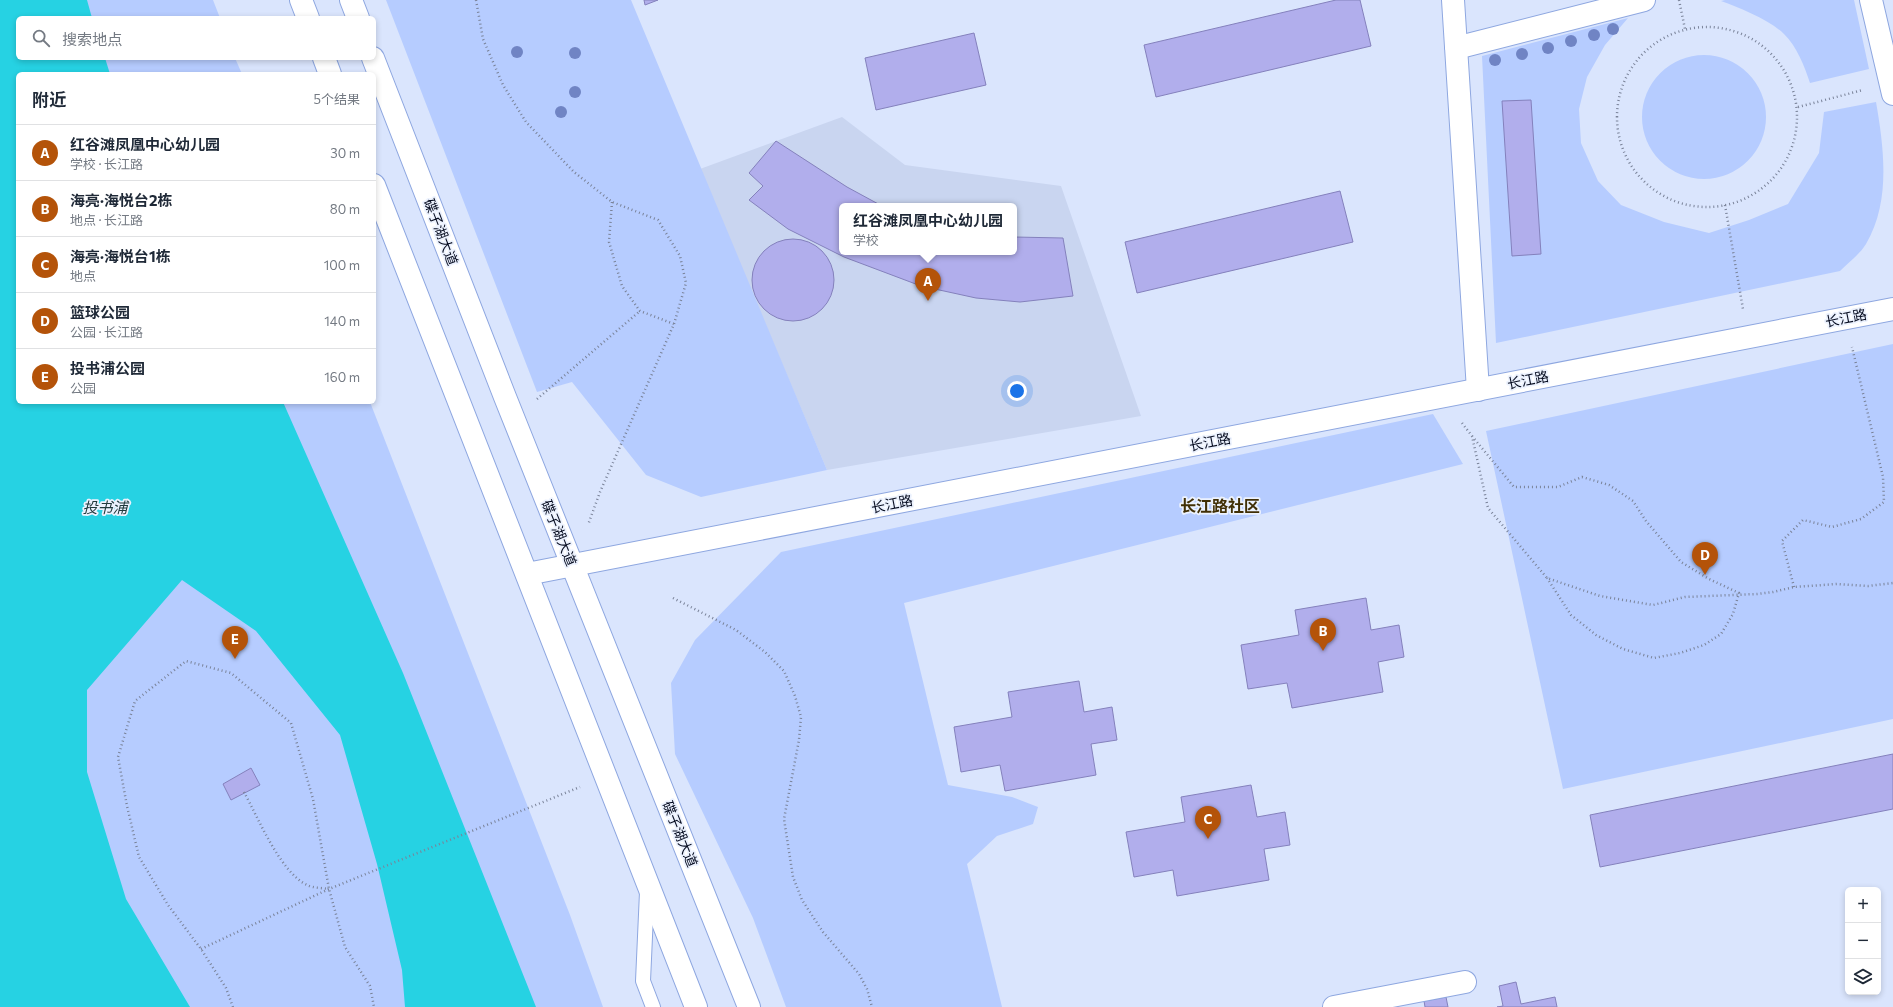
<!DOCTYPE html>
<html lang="zh">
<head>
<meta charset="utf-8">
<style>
	body { margin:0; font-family:Commissioner,"Noto Sans SC",sans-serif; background:#f2f2f3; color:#1f2937 }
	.controls { position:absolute; right:12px; bottom:12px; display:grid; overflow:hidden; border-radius:6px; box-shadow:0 2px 6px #0003 }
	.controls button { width:36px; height:36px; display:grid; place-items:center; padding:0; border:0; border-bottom:1px solid #e0e1e3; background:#fff; color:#1f2937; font:20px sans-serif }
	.you { position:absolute; left:1017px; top:391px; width:14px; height:14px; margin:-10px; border:3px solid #fff; border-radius:50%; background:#1a73e8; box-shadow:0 0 0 6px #1a73e833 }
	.badge { display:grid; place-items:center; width:26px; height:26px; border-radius:50%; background:#b45309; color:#fff; font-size:13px; font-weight:700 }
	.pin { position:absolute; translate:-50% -33px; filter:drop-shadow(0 1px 2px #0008) }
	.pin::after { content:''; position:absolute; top:21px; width:14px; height:12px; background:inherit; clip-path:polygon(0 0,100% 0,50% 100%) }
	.popup { position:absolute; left:839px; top:203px; width:178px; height:52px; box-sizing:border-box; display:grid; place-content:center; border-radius:6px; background:#fff; filter:drop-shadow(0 1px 3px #0005); font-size:13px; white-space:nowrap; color:#747a83 }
	.popup b { font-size:15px; color:#1f2937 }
	.popup::after { content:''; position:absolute; left:50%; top:100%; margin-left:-8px; border:8px solid transparent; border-top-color:#fff }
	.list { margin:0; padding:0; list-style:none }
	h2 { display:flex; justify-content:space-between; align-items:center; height:52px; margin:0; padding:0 16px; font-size:17px }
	h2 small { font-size:13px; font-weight:400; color:#747a83 }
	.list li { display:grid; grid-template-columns:26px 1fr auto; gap:12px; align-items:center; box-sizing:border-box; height:56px; padding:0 16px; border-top:1px solid #e0e1e3 }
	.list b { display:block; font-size:15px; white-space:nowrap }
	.list p { margin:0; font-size:13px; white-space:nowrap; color:#747a83 }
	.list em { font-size:13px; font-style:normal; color:#747a83 }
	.icon { flex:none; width:22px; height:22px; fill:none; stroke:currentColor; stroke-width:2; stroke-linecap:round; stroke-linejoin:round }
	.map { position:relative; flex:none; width:1893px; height:1007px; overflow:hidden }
	.search { position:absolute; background:#fff; box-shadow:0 2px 6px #0003; left:16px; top:16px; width:360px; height:44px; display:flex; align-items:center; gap:10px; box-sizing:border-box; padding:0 14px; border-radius:6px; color:#747a83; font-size:15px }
	.panel { position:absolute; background:#fff; box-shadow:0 2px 6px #0003; left:16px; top:72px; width:360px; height:332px; border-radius:6px }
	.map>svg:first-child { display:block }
	.built { fill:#c9d5f0; fill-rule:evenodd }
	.green { fill:#b6ccff }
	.water { fill:#26d2e3 }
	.building { fill:#b1aeec; stroke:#8481bc }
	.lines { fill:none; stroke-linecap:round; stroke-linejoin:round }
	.service-casing { stroke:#8ea7e0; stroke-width:16 }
	.minor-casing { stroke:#8ea7e0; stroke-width:24 }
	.tertiary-casing { stroke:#8ea7e0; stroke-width:24 }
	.secondary-casing { stroke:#8ea7e0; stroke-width:24 }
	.path { stroke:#7a8399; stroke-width:2.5; stroke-dasharray:1 3; stroke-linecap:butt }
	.service { stroke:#fff; stroke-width:14 }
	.minor { stroke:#fff; stroke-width:22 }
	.tertiary { stroke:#fff; stroke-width:22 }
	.secondary { stroke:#fff; stroke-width:22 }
	.tree { fill:#7084c4 }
	.labels { text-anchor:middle; stroke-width:3.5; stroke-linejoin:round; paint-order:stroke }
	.street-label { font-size:14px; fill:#050b1f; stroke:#ecf2fe }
	.water-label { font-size:15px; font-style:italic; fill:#20393c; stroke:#ecf2fe }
	.quarter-label { font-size:16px; font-weight:bold; fill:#402f06; stroke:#ecf2fe }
</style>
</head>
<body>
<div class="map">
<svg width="1893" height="1007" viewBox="0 0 1893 1007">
	<rect width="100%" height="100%" fill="#dae5fd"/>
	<!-- built -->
	<path class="built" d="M842,117L905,165L1061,186L1141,416L827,470L700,169ZM842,206H1014V252H842Z"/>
	<!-- green -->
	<path class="green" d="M0,0H213L220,18H18V58H235L242,74H18V402H370L570,915L603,1007H0Z
		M386,0H631L827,470L701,497L646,475L572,382L537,392Z
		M1725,0H1854L1869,69L1810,83C1804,65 1797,47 1784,34C1770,20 1740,8 1721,1Z
		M1628,18L1605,45L1587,77L1579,109L1581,143L1598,181L1621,205L1664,222L1709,233L1749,220L1788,204L1819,153L1824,112L1876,102C1884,148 1891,202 1866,244C1860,254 1848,263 1840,271L1496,343L1482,56Z
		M1642 117a62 62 0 1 1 124 0a62 62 0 1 1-124 0Z
		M1893,344V719L1563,789L1486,431Z
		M1433,414L1463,464L904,603L948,785L1012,797L1038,807L1033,824L997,836L967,864L1002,1007H786L753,918L675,754L671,683L695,640L781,552Z"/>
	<!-- water -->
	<path class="water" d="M0,0H87L92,18H18V58H105L110,74H18V402H283L403,673L536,1007H405L402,970L377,864L340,735L256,631L182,580L87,690V772L126,899L190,1007H0Z"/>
	<!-- building -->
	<path class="building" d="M644,0H658L645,5Z
		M1336,0H1360L1371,46L1156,97L1144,45Z
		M974,33L986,85L876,110L865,58Z
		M1531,100L1541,254L1512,256L1502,101Z
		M776,141L847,187L882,206H842V252H1014V237L1063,238L1073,296L1020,302L976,298L921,286L844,257L788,229L749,200L763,186L749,173Z
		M1340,191L1353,242L1137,293L1125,242Z
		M752 280a41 41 0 1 1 82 0a41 41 0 1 1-82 0Z
		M1366,598L1371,630L1399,625L1404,657L1378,662L1383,692L1292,708L1287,683L1248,689L1241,645L1299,635L1295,610Z
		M1079,681L1084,712L1112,707L1117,740L1091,744L1096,775L1005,791L1000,765L961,772L954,727L1012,717L1008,692Z
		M1893,754V809L1600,867L1590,815Z
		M251,768L260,785L231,800L223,784Z
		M1251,785L1257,817L1285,812L1290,845L1264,849L1269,880L1177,896L1173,870L1134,877L1126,832L1185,822L1181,797Z
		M1516,982L1521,1004L1555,997L1557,1007H1497L1503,1006L1499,986Z
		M1446,997L1448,1007H1425L1424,1001Z"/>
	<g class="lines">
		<!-- service casing -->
		<g class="service-casing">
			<path id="service" d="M647,892L643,981L653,1007"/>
		</g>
		<!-- minor casing -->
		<g class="minor-casing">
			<path id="minor" d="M1453,0L1478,390
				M1456,48L1644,0
				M1334,1007L1465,982"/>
		</g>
		<!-- tertiary casing -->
		<g class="tertiary-casing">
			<path id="tertiary" d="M527,574L1893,309"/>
		</g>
		<!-- secondary casing -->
		<g class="secondary-casing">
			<path id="secondary" d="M301,0L308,18
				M351,0L358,18
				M1871,0L1893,94
				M324,58L330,74
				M373,58L505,397L749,1007
				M374,185L696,1007"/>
		</g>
		<!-- path -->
		<path class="path" d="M476,0L483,39L503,85L526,122L574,172L612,202L658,220L680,256L686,283L674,324L600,492L588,525
			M1679,0L1685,29
			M1617 117a90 90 0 1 1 180 0a90 90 0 1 1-180 0Z
			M1798,107L1863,90
			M612,202L609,242L622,286L640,311L674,324
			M1725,205L1743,309
			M537,399L640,311
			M1462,423L1472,436L1488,508L1547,578L1600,596L1653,605L1685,597L1757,594L1773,592L1794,587L1837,584L1868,586L1893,583
			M1472,436L1514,487H1558L1582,477L1609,485L1633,501L1646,521L1681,562L1709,579L1739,593L1733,614L1721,634L1704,645L1680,653L1654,658L1623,649L1596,635L1571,615L1547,578
			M1794,587L1782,541L1803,520L1832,527L1861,519L1884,502L1883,477L1852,347
			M673,598L736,630L765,652L784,671L795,696L801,717L799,740L784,819L793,877L802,900L823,932L859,974L867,989L872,1007
			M244,792C258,818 281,873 307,885C313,888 322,888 329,889
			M201,949L329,889L580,787
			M233,1007L226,988L201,949L168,905L139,857L127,806L118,757L135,701L186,661L231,673L291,723L313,799L329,889L345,947L370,986L374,1007"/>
		<!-- service -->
		<use href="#service" class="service"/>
		<!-- minor -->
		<use href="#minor" class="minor"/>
		<!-- tertiary -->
		<use href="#tertiary" class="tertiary"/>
		<!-- secondary -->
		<use href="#secondary" class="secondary"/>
	</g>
	<!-- trees -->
	<g class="tree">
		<circle cx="1613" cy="29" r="6"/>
		<circle cx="1594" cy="35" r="6"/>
		<circle cx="1571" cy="41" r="6"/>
		<circle cx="1548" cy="48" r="6"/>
		<circle cx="517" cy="52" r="6"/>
		<circle cx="575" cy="53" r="6"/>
		<circle cx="1522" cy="54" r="6"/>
		<circle cx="1495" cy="60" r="6"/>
		<circle cx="575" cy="92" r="6"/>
		<circle cx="561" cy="112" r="6"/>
	</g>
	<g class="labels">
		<!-- street labels -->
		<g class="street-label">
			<text transform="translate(441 232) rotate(69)" y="5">碟子湖大道</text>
			<text transform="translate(1846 318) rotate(-11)" y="5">长江路</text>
			<text transform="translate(1528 380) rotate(-11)" y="5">长江路</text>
			<text transform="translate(1210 442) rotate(-11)" y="5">长江路</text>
			<text transform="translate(892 504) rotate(-11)" y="5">长江路</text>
			<text transform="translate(559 533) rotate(68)" y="5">碟子湖大道</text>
			<text transform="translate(680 834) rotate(68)" y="5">碟子湖大道</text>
		</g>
		<!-- water labels -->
		<g class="water-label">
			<text x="105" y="513">投书浦</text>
		</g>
		<!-- quarter labels -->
		<g class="quarter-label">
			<text x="1220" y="512">长江路社区</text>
		</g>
	</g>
</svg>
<div class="controls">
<button>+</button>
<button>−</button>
<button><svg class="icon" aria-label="layers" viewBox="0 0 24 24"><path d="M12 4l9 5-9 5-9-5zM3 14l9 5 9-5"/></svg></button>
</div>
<div class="you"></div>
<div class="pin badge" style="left:928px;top:301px">A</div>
<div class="popup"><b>红谷滩凤凰中心幼儿园</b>学校</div>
<div class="pin badge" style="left:1323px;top:651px">B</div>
<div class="pin badge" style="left:1208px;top:839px">C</div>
<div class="pin badge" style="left:1705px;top:575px">D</div>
<div class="pin badge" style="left:235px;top:659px">E</div>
<div class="search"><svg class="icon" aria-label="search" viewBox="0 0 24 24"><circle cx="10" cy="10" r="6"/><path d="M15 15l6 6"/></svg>搜索地点</div>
<section class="panel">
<h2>附近<small>5个结果</small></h2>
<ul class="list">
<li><span class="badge">A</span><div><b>红谷滩凤凰中心幼儿园</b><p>学校 · 长江路</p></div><em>30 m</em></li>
<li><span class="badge">B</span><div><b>海亮·海悦台2栋</b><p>地点 · 长江路</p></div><em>80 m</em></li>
<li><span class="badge">C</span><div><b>海亮·海悦台1栋</b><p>地点</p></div><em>100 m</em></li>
<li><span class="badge">D</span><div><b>篮球公园</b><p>公园 · 长江路</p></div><em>140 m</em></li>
<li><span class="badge">E</span><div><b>投书浦公园</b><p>公园</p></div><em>160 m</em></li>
</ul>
</section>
</div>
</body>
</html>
